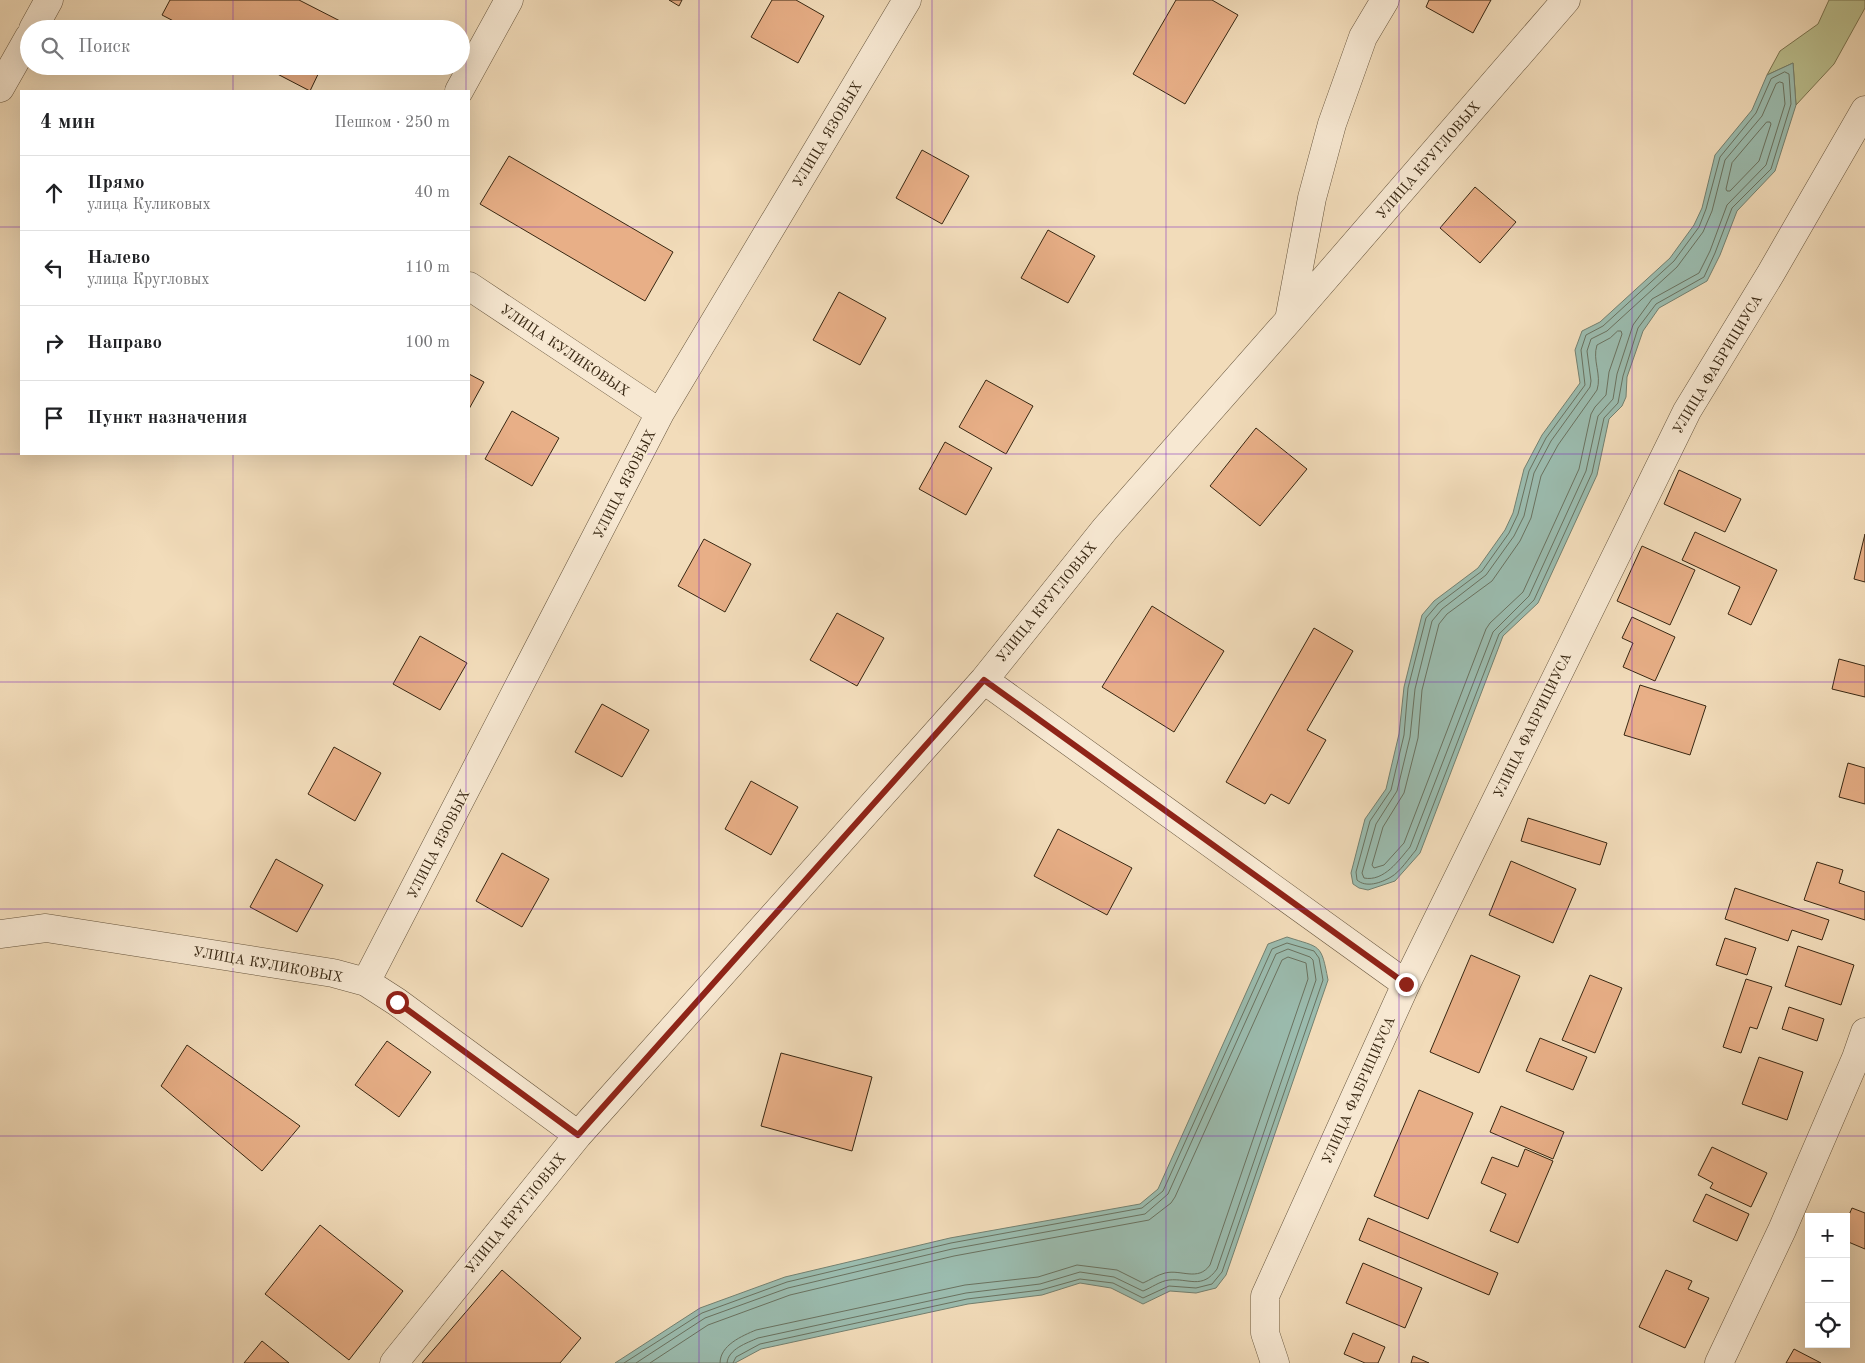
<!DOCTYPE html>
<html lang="ru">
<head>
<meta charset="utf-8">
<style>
	body { margin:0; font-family:"Old Standard TT",serif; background:#f2f2f2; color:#202124 }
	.controls { position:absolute; right:15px; bottom:15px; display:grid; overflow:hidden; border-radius:0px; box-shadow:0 5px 20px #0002 }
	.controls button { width:45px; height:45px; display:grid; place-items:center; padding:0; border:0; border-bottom:1px solid #e0e0e0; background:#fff; color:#202124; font:25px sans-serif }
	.stop { position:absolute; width:15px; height:15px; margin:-11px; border:4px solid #8f2418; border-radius:50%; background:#fff }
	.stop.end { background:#8f2418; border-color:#fff; box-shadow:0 1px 5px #0008 }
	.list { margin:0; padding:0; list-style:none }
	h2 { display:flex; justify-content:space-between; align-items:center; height:65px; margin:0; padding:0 20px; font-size:21px }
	h2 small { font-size:16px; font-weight:400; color:#757577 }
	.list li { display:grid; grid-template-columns:32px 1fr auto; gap:15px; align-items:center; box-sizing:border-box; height:75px; padding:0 20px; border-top:1px solid #e0e0e0 }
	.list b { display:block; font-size:19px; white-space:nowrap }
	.list p { margin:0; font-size:16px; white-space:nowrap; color:#757577 }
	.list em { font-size:16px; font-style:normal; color:#757577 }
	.icon { flex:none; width:28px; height:28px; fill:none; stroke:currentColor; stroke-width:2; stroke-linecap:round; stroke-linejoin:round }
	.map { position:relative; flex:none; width:1865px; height:1363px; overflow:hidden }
	.search { position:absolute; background:#fff; box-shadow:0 5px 20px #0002; left:20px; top:20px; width:450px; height:55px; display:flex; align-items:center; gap:12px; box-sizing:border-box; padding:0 18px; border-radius:28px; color:#757577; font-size:19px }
	.panel { position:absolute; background:#fff; box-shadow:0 5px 20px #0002; left:20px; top:90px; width:450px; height:365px; border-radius:0px }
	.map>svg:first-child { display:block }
	.green { fill:#bbc08f; stroke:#7a7450 }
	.water { fill:#9bbcaf; stroke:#738070 }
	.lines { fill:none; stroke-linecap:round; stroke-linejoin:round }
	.shore { stroke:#6a7260; stroke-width:1 }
	.building { fill:#e8af87; stroke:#382712 }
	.street-casing { stroke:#66543c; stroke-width:29 }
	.street { stroke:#f7e8d2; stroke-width:28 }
	.route { stroke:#8f2418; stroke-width:6 }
	.grid { fill:none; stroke:#7b2cbf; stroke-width:1; stroke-opacity:0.55 }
	.labels { text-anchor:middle; stroke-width:4; stroke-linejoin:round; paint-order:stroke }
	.street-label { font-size:14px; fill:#382712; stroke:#f7e8d2 }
</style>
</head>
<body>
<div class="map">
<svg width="1865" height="1363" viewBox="0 0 1865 1363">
	<rect width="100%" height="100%" fill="#f2dcba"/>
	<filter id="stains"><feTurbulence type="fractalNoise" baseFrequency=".004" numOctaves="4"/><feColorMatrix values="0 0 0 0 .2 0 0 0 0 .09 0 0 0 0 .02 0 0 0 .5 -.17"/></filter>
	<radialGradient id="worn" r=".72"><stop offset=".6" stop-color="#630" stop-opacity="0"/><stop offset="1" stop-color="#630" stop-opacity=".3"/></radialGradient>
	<!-- green -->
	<path class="green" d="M1829,0H1865V8L1834,64L1796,105L1793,63L1767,75L1780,51L1818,24Z"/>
	<!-- water -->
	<path class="water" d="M1793,63L1796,105L1775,171L1737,211L1720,255L1707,281L1659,308L1643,331L1627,377L1626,397L1622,406L1609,419L1597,475L1538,603L1503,636L1420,853L1395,881L1368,890L1359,888L1353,884L1351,873L1365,819L1386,789L1399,734L1404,687L1422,615L1434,601L1478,568L1505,530L1513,513L1524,469L1542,435L1580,383L1575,350L1582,331L1600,322L1670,258L1694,225L1702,208L1715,155L1752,110L1767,75Z
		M1287,937C1321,948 1321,943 1328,980L1226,1275L1216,1288L1196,1293L1170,1291L1143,1304L1111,1288L1080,1283L1042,1295L968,1304L761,1349L735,1363H615L700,1308L785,1277L950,1238L1140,1204L1158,1189L1268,944Z"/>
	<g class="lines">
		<!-- shore -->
		<path class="shore" d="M1785,72L1789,74L1791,104L1771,169L1732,208L1715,253L1704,277L1656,304L1638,328L1623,376L1618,403L1604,418L1592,473L1534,600L1499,634L1416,850C1409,858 1400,872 1391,877C1381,883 1366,888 1357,880L1356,872L1370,821L1391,790L1404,735L1408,688L1426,618L1438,604L1482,571L1509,533L1518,514L1529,471L1546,438L1585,385L1581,350L1586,335L1603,326L1674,261L1699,227L1706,209L1720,157L1756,113L1771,79Z
			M1780,82L1783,83L1785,104L1766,165L1727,205L1710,251L1699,273L1652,299L1633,325L1617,374L1613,399L1598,416L1586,471L1529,596L1493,632L1410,847C1399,860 1384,882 1364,878L1362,873L1376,824L1397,791L1410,737L1415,689L1432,621L1442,609L1486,575L1514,536L1524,516L1534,473L1551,441L1590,387L1591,381L1587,351L1591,339L1607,331L1677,267L1703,232L1712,211L1725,160L1762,116L1776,84Z
			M1767,122H1770L1771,124L1759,161L1730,191H1727L1726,189L1732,163Z
			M1618,331H1621L1622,334L1609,372L1606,395L1595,407L1591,414L1579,469L1523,592L1490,623L1486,629L1404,843L1384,865L1374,868L1372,865L1383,827L1404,793L1418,738L1422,690L1439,624L1447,614L1492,581L1520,541L1531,518L1541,476L1558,445L1597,390C1602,375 1592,360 1597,345L1610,338Z
			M624,1363L702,1313L787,1282L951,1243L1142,1208L1163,1191L1272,949L1287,943L1314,951L1319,958L1323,980L1222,1272L1212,1284L1196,1288L1169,1286L1143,1298L1113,1283L1080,1279L1041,1290L967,1299L760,1344L736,1357L733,1363
			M636,1363L705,1318L788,1288L952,1249L1145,1214L1168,1194L1276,954L1288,949L1310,957L1313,960L1316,980L1217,1269C1202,1290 1189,1278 1169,1280C1160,1281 1151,1288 1143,1291L1114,1277L1080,1272L1040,1284L966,1293L758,1338C747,1343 728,1349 727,1363
			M650,1363L708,1325L790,1295L954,1256L1149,1220L1171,1203L1175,1197L1282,960L1288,957L1306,963L1308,979L1210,1265C1198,1282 1181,1269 1165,1273C1157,1275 1150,1280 1143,1283L1117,1270L1077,1265L1038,1277L965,1285L756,1330C742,1336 720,1345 720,1363"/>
	</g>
	<!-- building -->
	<path class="building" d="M170,0H299L344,23L341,29H189L162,15Z
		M669,0H682L679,6Z
		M772,0H796L824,16L798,63L751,37Z
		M1176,0H1212L1238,15L1185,104L1133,74Z
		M1429,0H1491L1473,33L1426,7Z
		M262,66H322L310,91Z
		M922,150L969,176L942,224L896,198Z
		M509,156L673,252L645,301L480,204Z
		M1475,187L1516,222L1480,263L1440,228Z
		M1048,230L1095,256L1068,303L1021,278Z
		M839,292L886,318L860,365L813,340Z
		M469,374L484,382L469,409Z
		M986,380L1033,406L1006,454L959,427Z
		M512,411L559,438L532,486L485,459Z
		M1256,428L1307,469L1260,526L1210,486Z
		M945,442L992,468L966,515L919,489Z
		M1679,470L1741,499L1725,532L1664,504Z
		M1695,532L1777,570L1751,625L1728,614L1740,587L1682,560Z
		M1865,534V582L1854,579Z
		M704,539L751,564L725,612L678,586Z
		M1642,546L1695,570L1670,625L1617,601Z
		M1152,606L1224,651L1174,732L1102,687Z
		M837,613L884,638L857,686L810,660Z
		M1632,617L1675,637L1655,681L1623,667L1633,643L1622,638Z
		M1314,628L1353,651L1307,730L1326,740L1289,804L1271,794L1265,804L1226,782Z
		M420,636L467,663L440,710L393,684Z
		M1839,659L1865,666V697L1832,689Z
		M1640,685L1706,706L1690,755L1624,735Z
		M602,704L649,730L622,777L575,752Z
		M334,747L381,773L355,821L308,794Z
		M1848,763L1865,768V804L1839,797Z
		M751,781L798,807L771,855L725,829Z
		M1528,818L1607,843L1600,865L1521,841Z
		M1058,829L1132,868L1107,915L1034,876Z
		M502,853L549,879L522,927L476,901Z
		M276,859L323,885L297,932L250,907Z
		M1511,861L1576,889L1553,943L1489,915Z
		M1817,862L1843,870L1839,883L1865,892V920L1804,900Z
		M1735,888L1829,920L1822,940L1792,930L1788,941L1725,919Z
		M1725,938L1756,948L1747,975L1716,965Z
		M1798,946L1854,965L1841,1005L1785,986Z
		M1471,955L1520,976L1479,1073L1430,1052Z
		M1590,975L1622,988L1595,1053L1562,1040Z
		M1746,979L1772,987L1757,1029L1750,1027L1741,1053L1723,1047Z
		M1789,1007L1824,1019L1817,1041L1782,1029Z
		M1540,1038L1587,1057L1573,1090L1526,1071Z
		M387,1041L431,1072L399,1117L355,1085Z
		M187,1045L300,1126L262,1171L161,1086Z
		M781,1053L872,1077L852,1151L761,1126Z
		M1759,1057L1803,1072L1787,1120L1742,1104Z
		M1419,1090L1473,1113L1428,1219L1374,1196Z
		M1501,1106L1564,1132L1553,1159L1490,1132Z
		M1712,1147L1767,1173L1751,1207L1710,1188L1713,1183L1698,1175Z
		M1525,1149L1553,1161L1518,1243L1490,1231L1506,1194L1481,1183L1492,1157L1518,1167Z
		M1706,1194L1749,1214L1737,1241L1693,1221Z
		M1852,1208L1865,1213V1249L1846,1241V1222Z
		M1368,1218L1498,1273L1489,1295L1359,1240Z
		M320,1225L403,1291L349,1360L265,1294Z
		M1363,1263L1422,1288L1405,1328L1346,1303Z
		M502,1270L581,1338L560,1363H422Z
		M1666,1270L1692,1281L1688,1289L1709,1298L1685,1348L1639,1327Z
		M1353,1333L1385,1347L1378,1363H1365L1344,1354Z
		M262,1341L289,1363H244Z
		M1794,1349L1821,1363H1786Z
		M1413,1356L1429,1363H1411Z"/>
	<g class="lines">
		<!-- street casing -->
		<g class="street-casing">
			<path id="street" d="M33,29L49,0
				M0,88L29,37
				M459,91L509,0
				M469,286L660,413
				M1289,320L1312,198L1332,124L1363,37L1385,0
				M984,680L1406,984
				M0,934L46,928L333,973L366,982L397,1002L578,1135
				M366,982L660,413L907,0
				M394,1363L578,1135L984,680L1105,529L1289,320L1566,0
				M1275,1363L1265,1333V1296L1406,984L1687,411L1771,273L1865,110
				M1719,1363L1782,1230L1856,1058L1865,1032"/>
		</g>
		<!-- street -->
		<use href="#street" class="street"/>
	</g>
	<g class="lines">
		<!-- route -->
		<path class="route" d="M397,1002L578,1135L984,680L1406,984"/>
	</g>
	<!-- grid -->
	<path class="grid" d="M233,0V29M466,0V91M699,0V1363M932,0V1363M1166,0V1363M1399,0V1363M1632,0V1363M233,66V91M0,227H21M469,227H1865M0,454H1865M233,454V1363M466,454V1363M0,682H1865M0,909H1865M0,1136H1865"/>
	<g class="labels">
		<!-- street labels -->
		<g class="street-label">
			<text transform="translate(827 134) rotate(-59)" y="5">УЛИЦА ЯЗОВЫХ</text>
			<text transform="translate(1428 160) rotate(-49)" y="5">УЛИЦА КРУГЛОВЫХ</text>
			<text transform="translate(565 350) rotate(34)" y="5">УЛИЦА КУЛИКОВЫХ</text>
			<text transform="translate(1717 364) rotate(-59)" y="5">УЛИЦА ФАБРИЦИУСА</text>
			<text transform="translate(624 484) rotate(-63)" y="5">УЛИЦА ЯЗОВЫХ</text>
			<text transform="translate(1046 602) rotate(-51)" y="5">УЛИЦА КРУГЛОВЫХ</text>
			<text transform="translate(1532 725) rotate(-64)" y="5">УЛИЦА ФАБРИЦИУСА</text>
			<text transform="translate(438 844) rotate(-63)" y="5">УЛИЦА ЯЗОВЫХ</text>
			<text transform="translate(268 964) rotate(10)" y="5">УЛИЦА КУЛИКОВЫХ</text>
			<text transform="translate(1358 1090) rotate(-66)" y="5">УЛИЦА ФАБРИЦИУСА</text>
			<text transform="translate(515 1213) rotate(-51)" y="5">УЛИЦА КРУГЛОВЫХ</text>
		</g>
	</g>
	<rect width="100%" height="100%" filter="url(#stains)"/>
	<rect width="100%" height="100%" fill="url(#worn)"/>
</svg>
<div class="controls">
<button>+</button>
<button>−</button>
<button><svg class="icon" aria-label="locate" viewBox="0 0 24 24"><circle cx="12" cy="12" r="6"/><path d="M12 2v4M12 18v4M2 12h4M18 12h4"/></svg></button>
</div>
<div class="stop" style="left:397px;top:1002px"></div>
<div class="stop end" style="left:1406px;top:984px"></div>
<div class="search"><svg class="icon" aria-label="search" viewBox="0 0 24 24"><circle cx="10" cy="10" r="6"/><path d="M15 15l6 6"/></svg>Поиск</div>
<section class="panel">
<h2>4 мин<small>Пешком · 250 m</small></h2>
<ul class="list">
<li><svg class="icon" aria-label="ahead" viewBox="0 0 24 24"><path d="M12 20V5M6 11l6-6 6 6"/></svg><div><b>Прямо</b><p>улица Куликовых</p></div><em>40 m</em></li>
<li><svg class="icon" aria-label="left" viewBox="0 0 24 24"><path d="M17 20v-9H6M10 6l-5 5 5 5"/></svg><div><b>Налево</b><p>улица Кругловых</p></div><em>110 m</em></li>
<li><svg class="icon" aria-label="right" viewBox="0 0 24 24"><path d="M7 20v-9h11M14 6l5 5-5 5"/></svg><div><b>Направо</b></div><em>100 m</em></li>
<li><svg class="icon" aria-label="arrive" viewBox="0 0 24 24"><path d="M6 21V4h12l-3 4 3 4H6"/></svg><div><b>Пункт назначения</b></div></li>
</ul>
</section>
</div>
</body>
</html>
